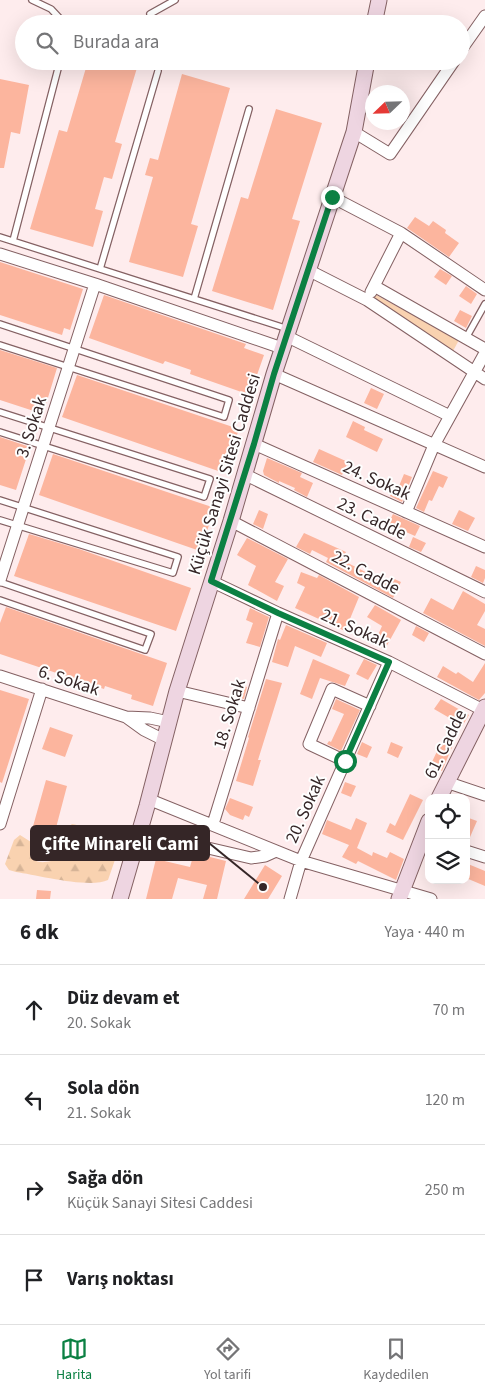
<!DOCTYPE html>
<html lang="tr">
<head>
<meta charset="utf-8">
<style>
	body { margin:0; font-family:"Source Sans 3",sans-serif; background:#f2f2f2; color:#202124 }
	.controls { position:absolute; right:15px; bottom:15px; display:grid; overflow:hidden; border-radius:10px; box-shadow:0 5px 20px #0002 }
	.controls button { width:45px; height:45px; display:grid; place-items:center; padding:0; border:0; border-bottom:1px solid #e0e0e0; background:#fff; color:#202124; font:25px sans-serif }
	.compass { position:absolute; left:365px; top:85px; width:45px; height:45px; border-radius:50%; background:#fff; box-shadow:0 5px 20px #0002; rotate:247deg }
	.stop { position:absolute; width:15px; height:15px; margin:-11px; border:4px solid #0b8043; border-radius:50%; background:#fff }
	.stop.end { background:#0b8043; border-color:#fff; box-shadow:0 1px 5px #0008 }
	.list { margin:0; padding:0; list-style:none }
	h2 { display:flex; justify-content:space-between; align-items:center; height:65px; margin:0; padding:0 20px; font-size:21px }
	h2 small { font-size:16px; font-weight:400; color:#757577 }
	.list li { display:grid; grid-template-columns:32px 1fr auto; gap:15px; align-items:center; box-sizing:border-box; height:90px; padding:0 20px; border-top:1px solid #e0e0e0 }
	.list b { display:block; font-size:19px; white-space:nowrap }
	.list p { margin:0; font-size:16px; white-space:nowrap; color:#757577 }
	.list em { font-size:16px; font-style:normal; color:#757577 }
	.icon { flex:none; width:28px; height:28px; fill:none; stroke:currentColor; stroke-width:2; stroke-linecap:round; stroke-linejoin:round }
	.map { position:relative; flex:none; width:485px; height:899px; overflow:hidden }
	.search { position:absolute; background:#fff; box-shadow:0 5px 20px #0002; left:15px; right:15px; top:15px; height:55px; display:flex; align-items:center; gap:12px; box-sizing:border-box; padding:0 18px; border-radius:28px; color:#757577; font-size:19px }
	.sheet { height:425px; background:#fff }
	nav { display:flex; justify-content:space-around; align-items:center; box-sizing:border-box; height:70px; border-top:1px solid #e0e0e0; background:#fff; font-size:14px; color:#757577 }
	nav a { display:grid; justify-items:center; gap:2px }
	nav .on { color:#0b8043 }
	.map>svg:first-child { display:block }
	.grass { fill:#f9d2b0 }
	.forest { fill:url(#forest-firs) }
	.building { fill:#fcb59e }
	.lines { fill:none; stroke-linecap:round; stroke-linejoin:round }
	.lane-casing { stroke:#846163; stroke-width:8 }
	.street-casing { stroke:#846163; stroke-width:13 }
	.secondary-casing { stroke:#846163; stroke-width:17 }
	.lane { stroke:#fff; stroke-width:5.5 }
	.street { stroke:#fff; stroke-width:11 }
	.secondary { stroke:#eed5e1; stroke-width:15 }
	.route { stroke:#0b8043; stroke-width:6 }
	.labels { text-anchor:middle; stroke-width:4; stroke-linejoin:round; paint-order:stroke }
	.street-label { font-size:18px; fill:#352627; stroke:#fefefe }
	.leader { fill:none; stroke:#352627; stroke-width:2 }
	.callout-dot { fill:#352627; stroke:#fefefe; stroke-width:2 }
	.callout { fill:#352627; stroke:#352627; stroke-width:2 }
	.callout-label { font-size:19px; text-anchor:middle; font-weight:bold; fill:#fff }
</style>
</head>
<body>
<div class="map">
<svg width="485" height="899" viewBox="0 0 485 899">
	<defs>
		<pattern id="forest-firs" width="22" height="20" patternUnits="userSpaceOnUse" patternTransform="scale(1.25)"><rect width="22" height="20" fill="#f9d2b0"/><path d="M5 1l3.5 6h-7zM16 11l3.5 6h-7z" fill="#d6b497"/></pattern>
	</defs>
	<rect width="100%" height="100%" fill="#feeced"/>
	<!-- grass -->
	<path class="grass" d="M376,295L459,340L453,351L373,298Z"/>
	<!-- forest -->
	<path class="forest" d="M72,824C80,825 85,829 92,832C104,836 114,832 123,843L117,854L108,880C90,889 37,875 16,872L9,870L5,864L14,840L20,835L31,842L32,850L30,856C36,863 42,863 51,861L68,827Z"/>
	<!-- building -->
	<path class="building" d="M88,61H139L115,142L122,144L112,179L104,177L95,209L103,211L93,247L30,229L59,130L67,132Z
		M182,74L230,88L191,224L198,226L183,277L129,262L153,177L145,175L150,158L158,160Z
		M0,79L29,85L20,134L11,132L4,168H0Z
		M276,109L322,123L292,219L300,221L273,310L212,291L241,197L248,199Z
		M415,217L429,226L433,221L446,230L445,233L459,243L449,257L407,228Z
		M0,262L83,289L70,330L64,328L62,335L0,315Z
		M440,269L452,276L446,285L434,277Z
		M466,286L477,294L471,304L459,296Z
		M104,295L246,344L244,348L264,355L250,395L190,374L191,370L165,361L163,364L89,338Z
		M460,310L472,316L466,328L454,321Z
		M0,350L57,368L43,414L0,400Z
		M77,375L239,429L224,473L62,417Z
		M371,388L384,394L377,409L364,403Z
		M353,421L365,427L364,430L383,439L377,452L346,437Z
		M0,437L30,447L16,490L0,485Z
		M319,449L348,462L342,475L313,462Z
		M53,454L215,508L200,551L39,495Z
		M267,458L302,473L300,477L313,483L307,497L294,490L295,488L279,481V483L264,475L263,471Z
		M433,471L448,477L443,488L439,486L432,501L429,500L424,512L416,508Z
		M404,474L412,477L402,502L390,496L395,484L399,486Z
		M259,510L268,514L263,529L253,524Z
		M459,510L475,518L468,531L452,524Z
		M393,514L420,526L415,536L388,524Z
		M304,533L346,552L342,560L387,583L390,577L401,582L393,598L326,562L328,558L312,550L310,554L296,547Z
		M29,534L79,549L191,588L176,631L14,576Z
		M413,537L426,543L421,552L409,547Z
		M247,538L288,559L275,582L284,586L277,601L248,585L256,566L237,555Z
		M476,566L485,570V578L483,583L471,577Z
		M301,572L317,578L319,575L359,597L345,631L295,608L305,587L297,583Z
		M463,591L485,604V611L477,625L485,629V646L423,613L431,598L453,610Z
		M375,605L401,620L385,649L374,644L382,626L367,617Z
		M6,607L167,663L153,706L131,699L132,695L105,686L104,689L0,654V623Z
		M250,608L269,617L260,647L246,643L253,623L246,620Z
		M286,625L327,643L321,657L295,646L288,667L272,662L278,639L280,640Z
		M416,626L429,633L424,642L412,635Z
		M313,659L350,675L345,686L320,678L312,699L300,694Z
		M364,659L377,665L368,680L356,674Z
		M485,663V693L479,700L437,677L443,666L456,674L458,672L473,682Z
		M266,679L282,683L258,760H261L253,786L236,781L249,738L248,737Z
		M237,684L247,687L244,699L233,696Z
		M0,690L29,699L2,783L0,782Z
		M336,699L360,710L341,751L327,744L329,741L331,742L344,714L332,709Z
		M441,699L469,715L461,728L452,722L453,720L434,709Z
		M50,727L73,735L65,757L42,749Z
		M442,741L453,745L442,771L430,766Z
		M362,742L372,747L367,758L357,754Z
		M391,742L403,747L398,758L387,753Z
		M46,780L67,786L52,843L30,837Z
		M345,782L356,786L351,797L341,793Z
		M410,794L423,800L403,840L386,832L390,823L395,826Z
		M230,798L253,807L249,817L245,815L243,820L230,815L225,809Z
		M466,817L477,821L467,844H466Z
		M356,818L367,823L357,848L372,856L373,852L387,858L390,852L404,859L396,880L358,861L356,864L342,857L349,845L322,834L327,820L351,830Z
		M194,853L226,861L217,899H203L207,885L178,878L172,899H146L156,859L190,867Z
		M468,864L485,871V886L466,878V869Z
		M265,865L282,876L268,899H244Z
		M37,890L51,891L50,899H36Z"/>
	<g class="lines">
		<!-- lane casing -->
		<g class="lane-casing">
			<path id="lane" d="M32,0L51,9L65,24
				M150,14L175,0
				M0,237L288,329
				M13,241L60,61
				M100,269L158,71
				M194,299L249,109
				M0,324L229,400L224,417L0,345
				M466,338L485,304
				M0,412L210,479L204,497L0,432
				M0,500L178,557L173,573L0,520
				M0,582L151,634L145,650L0,600"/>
		</g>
		<!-- street casing -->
		<g class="street-casing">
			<path id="street" d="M461,50L485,16
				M354,132L390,154L454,61
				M332,197L401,233L485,290
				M0,254L95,284L282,348
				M308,270L367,300L485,379
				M374,286L485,349
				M371,292L401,233
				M286,336L450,416
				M274,374L485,467
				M254,444L485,547
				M244,474L485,592
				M406,512L434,445L485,353
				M231,521L485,654
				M0,580L95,284
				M211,581L278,613L389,662L483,710
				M0,676L126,717
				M177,691L249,708
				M164,740L144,730L126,717L150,718L169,722
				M345,761L309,744L332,689L370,706
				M446,782L485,795
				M148,799L301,861L431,899
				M0,824L42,689
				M213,824L278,613
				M139,832L251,858L265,856L276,851
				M466,851L485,857
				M290,899L301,861L389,662"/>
		</g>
		<!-- secondary casing -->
		<g class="secondary-casing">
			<path id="secondary" d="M374,24L379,0
				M439,798L485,707
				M120,899L147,806L177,691L231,521L274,374L354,132L367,61
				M399,899L429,821"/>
		</g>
		<!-- lane -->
		<use href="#lane" class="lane"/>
		<!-- street -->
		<use href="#street" class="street"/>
		<!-- secondary -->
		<use href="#secondary" class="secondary"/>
	</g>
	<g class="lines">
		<!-- route -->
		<path class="route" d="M332,197L274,374L254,444L211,581L278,613L389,662L345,761"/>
	</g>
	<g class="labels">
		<!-- street labels -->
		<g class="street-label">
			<text transform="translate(31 427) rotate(-72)" y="6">3. Sokak</text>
			<text transform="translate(224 474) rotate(-73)" y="6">Küçük Sanayi Sitesi Caddesi</text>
			<text transform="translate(377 480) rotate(24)" y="6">24. Sokak</text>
			<text transform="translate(372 518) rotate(26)" y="6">23. Cadde</text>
			<text transform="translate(366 572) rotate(28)" y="6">22. Cadde</text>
			<text transform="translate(355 628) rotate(24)" y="6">21. Sokak</text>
			<text transform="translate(69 680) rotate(18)" y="6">6. Sokak</text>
			<text transform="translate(229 714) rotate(-73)" y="6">18. Sokak</text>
			<text transform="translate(445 744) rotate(-64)" y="6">61. Cadde</text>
			<text transform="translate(305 809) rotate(-66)" y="6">20. Sokak</text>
		</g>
	</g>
	<!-- callouts -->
	<path class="leader" d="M263 887L209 843"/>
	<circle class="callout-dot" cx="263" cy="887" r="5"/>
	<rect class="callout" x="31" y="826" width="178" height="34" rx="5"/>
	<g class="callout-label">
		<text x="120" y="850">Çifte Minareli Cami</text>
	</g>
</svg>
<div class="controls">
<button><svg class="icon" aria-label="locate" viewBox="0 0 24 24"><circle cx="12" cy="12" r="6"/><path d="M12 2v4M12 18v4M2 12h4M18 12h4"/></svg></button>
<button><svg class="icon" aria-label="layers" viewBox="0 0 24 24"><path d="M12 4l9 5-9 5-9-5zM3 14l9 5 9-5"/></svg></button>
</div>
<svg class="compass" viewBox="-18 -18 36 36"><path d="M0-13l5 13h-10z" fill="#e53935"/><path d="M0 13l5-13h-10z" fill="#757577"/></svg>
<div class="stop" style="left:345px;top:761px"></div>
<div class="stop end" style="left:332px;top:197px"></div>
<div class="search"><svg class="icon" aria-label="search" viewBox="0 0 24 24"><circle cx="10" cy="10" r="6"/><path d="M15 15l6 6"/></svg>Burada ara</div>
</div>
<section class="sheet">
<h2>6 dk<small>Yaya · 440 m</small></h2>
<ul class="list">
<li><svg class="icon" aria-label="ahead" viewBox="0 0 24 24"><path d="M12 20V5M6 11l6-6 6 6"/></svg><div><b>Düz devam et</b><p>20. Sokak</p></div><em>70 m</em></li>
<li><svg class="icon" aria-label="left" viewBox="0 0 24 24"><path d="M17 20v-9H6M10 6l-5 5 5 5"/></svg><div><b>Sola dön</b><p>21. Sokak</p></div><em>120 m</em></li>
<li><svg class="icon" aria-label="right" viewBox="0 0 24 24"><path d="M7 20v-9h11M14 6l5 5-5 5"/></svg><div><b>Sağa dön</b><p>Küçük Sanayi Sitesi Caddesi</p></div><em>250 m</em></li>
<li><svg class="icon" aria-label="arrive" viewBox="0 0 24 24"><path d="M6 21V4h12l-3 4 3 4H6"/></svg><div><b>Varış noktası</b></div></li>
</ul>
</section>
<nav>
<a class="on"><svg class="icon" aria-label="map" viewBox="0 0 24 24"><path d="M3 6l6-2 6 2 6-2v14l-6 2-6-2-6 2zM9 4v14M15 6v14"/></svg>Harita</a>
<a><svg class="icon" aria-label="directions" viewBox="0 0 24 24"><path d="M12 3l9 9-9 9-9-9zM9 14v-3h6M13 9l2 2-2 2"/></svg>Yol tarifi</a>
<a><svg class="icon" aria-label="saved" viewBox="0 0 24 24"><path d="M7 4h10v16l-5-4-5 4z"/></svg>Kaydedilen</a>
</nav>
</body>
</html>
